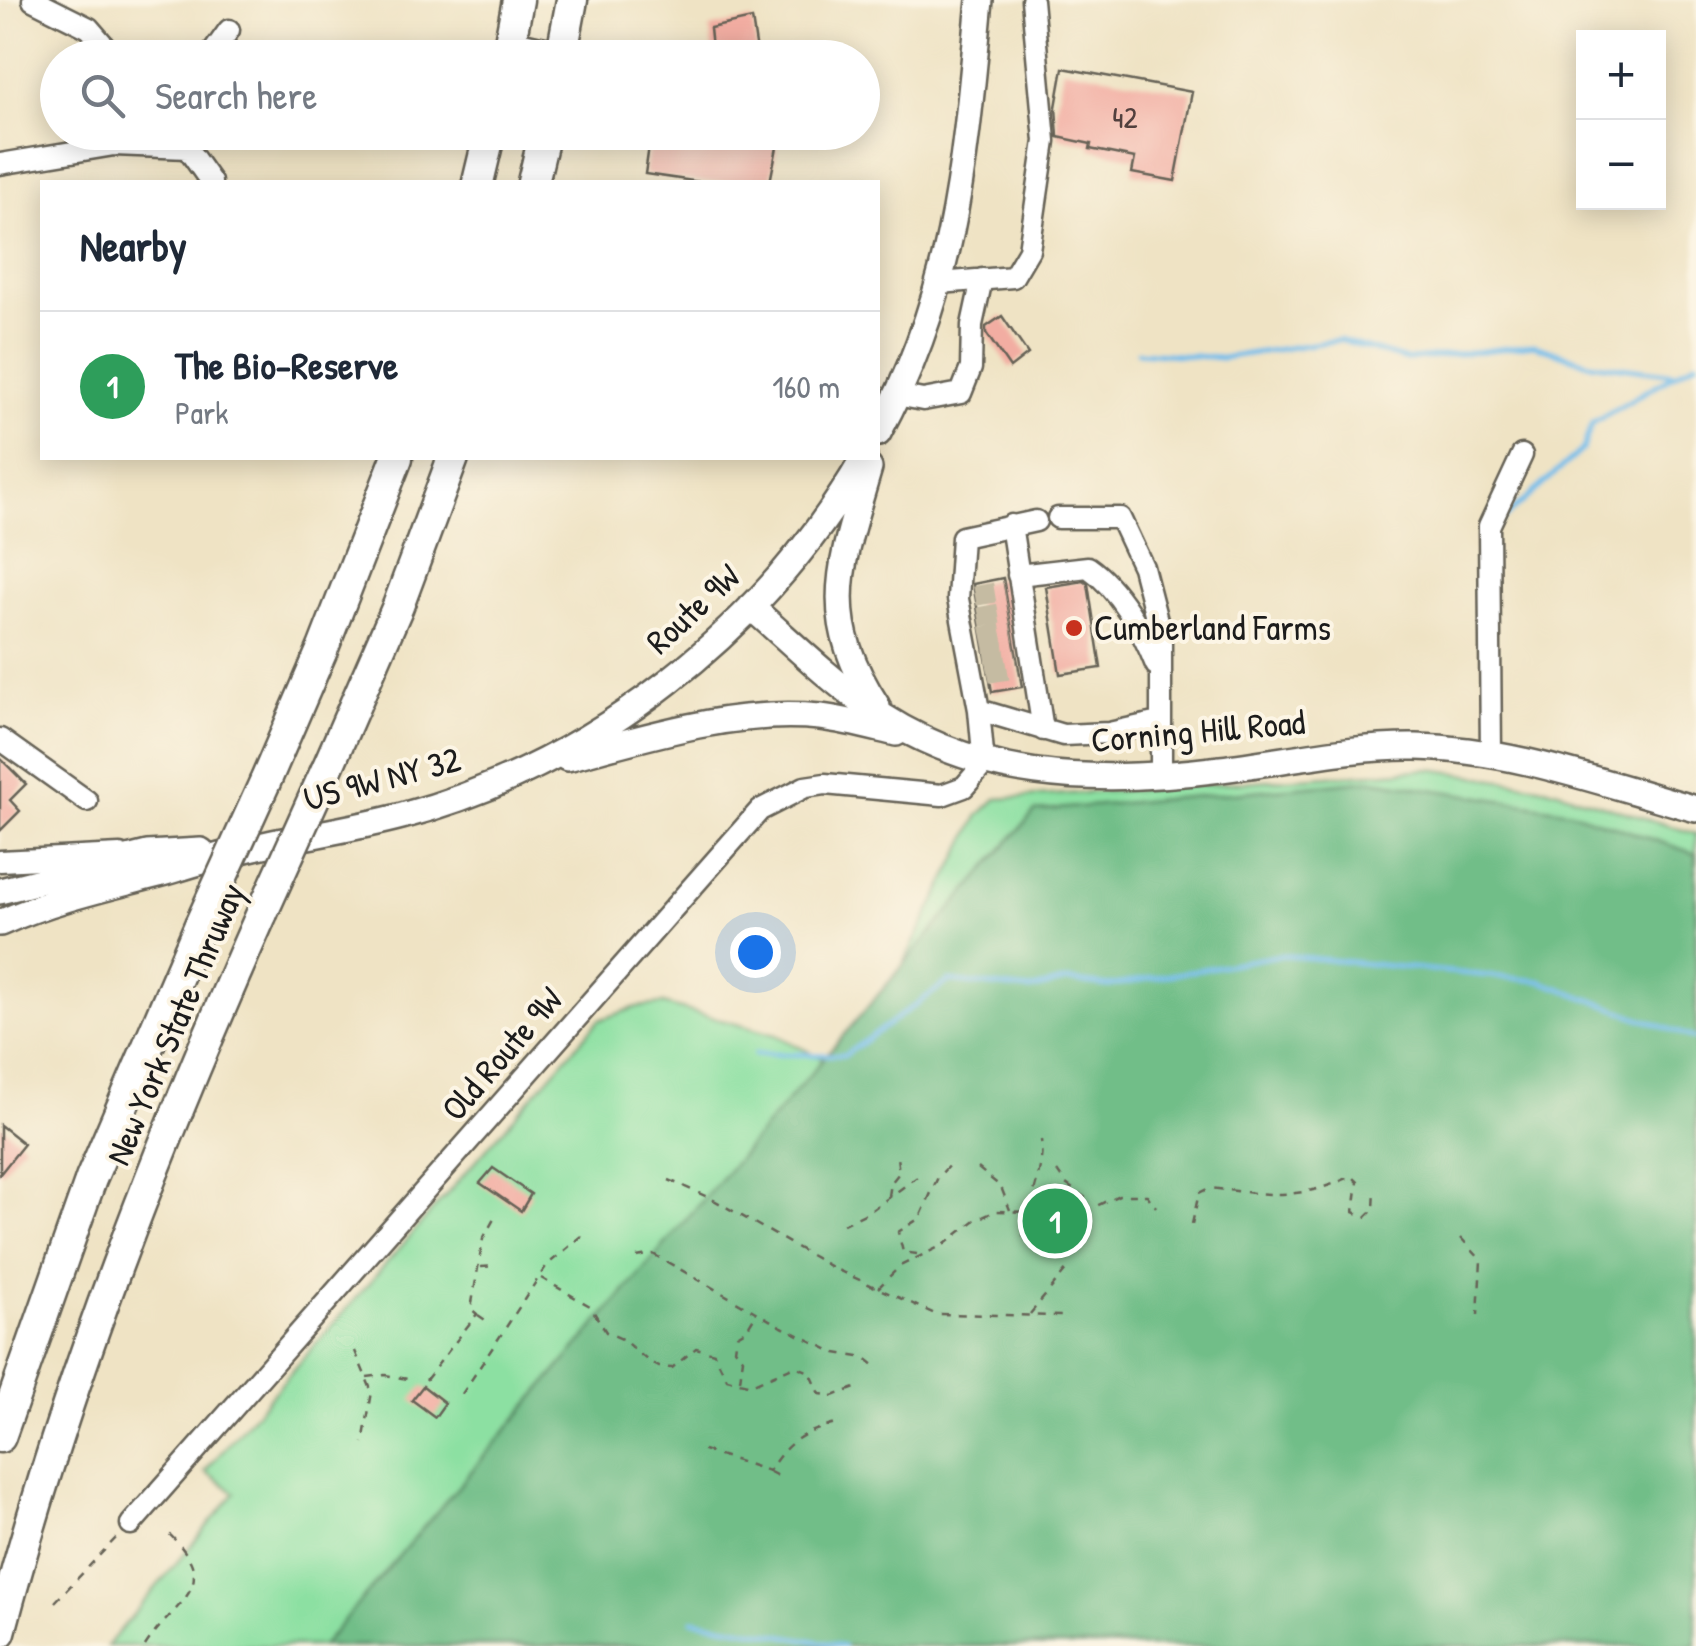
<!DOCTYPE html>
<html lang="en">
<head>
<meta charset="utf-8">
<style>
	body { margin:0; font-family:"Patrick Hand",sans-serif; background:#f6f6f7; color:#1f2937 }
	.controls { position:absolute; right:30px; top:30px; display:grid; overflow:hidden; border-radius:0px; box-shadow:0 5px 25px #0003 }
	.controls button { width:90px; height:90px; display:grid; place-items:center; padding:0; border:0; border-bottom:2px solid #e0e1e3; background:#fff; color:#1f2937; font:50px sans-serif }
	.you { position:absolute; left:755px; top:952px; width:35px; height:35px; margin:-25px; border:8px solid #fff; border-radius:50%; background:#1a73e8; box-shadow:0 0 0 15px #1a73e833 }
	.badge { display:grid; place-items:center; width:65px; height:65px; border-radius:50%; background:#c8321e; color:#fff; font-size:32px; font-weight:700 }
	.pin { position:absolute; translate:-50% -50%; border:5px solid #fff; box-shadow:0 2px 10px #0006 }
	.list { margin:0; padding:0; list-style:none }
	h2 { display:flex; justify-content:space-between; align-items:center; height:130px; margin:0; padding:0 40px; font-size:42px }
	h2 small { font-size:32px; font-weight:400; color:#747a83 }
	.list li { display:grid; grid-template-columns:65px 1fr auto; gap:30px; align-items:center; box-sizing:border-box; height:150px; padding:0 40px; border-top:2px solid #e0e1e3 }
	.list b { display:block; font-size:38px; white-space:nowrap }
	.list p { margin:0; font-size:32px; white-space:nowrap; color:#747a83 }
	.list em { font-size:32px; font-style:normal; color:#747a83 }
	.icon { flex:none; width:55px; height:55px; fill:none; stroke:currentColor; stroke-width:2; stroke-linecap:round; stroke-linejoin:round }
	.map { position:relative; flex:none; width:1696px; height:1646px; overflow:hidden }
	.search { position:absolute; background:#fff; box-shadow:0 5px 25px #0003; left:40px; top:40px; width:840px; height:110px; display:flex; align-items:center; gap:25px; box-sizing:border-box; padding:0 35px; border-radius:55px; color:#747a83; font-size:38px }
	.panel { position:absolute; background:#fff; box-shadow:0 5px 25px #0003; left:40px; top:180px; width:840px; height:280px; border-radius:0px }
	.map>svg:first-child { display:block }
	.green { fill:#8ce0a2; stroke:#547e5f; stroke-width:2.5 }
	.forest { fill:#71be88; stroke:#466d52; stroke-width:2.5 }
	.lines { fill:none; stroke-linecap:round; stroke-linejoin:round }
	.stream { stroke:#72bdeb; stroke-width:5 }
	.building { fill:#f2ada2 }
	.minor-tunnel { stroke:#c5bba2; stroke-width:20; stroke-dasharray:20 10; stroke-linecap:butt }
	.minor-casing { stroke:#666257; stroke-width:25 }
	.major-casing { stroke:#666257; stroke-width:30 }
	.highway-casing { stroke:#666257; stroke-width:35 }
	.path { stroke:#666257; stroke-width:2.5; stroke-dasharray:8 8; stroke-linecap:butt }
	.minor { stroke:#fff; stroke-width:20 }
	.major { stroke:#fff; stroke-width:25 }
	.highway { stroke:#fff; stroke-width:30 }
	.highway-bridge-casing { stroke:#666257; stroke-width:35; stroke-linecap:butt }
	.highway-bridge { stroke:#fff; stroke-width:30 }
	.poi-dot { fill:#c8321e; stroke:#fcf5e5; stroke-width:4 }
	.labels { text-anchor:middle; stroke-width:8; stroke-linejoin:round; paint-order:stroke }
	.number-label { font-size:30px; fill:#52403e }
	.street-label { font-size:35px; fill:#1c1c1c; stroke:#fcf5e5 }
	.poi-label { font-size:35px; fill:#1c1c1c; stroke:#fcf5e5; text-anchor:start }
</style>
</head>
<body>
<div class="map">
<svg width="1696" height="1646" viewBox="0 0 1696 1646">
	<rect width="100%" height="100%" fill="#fcf5e5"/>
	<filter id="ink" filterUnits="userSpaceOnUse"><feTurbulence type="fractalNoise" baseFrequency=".01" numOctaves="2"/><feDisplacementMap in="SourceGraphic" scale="20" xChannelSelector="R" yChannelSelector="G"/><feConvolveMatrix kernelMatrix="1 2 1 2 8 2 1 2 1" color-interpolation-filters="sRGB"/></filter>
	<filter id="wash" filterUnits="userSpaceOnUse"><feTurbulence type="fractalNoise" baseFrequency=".0048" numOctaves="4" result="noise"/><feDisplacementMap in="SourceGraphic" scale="40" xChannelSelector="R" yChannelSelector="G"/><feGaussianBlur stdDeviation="2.25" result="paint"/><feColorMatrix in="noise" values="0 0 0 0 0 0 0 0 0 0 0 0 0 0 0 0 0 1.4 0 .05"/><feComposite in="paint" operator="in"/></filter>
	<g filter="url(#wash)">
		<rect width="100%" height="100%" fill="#efe3c4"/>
		<!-- green -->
		<path class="green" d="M1431,769L1545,787L1696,834V1187L1603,1646H107L235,1493L205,1471L599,1020L637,1007L663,1004L776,1035L831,1063L856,1057L979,815L996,799Z"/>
		<!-- forest -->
		<path class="forest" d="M1373,780L1570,811L1696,854V1646H322L1035,811Z"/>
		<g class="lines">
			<!-- stream -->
			<path class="stream" d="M1138,352L1222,358L1339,340L1406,360L1534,345L1589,363L1675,374
				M1501,521L1583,449L1592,423L1696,362
				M755,1054L845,1055L949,981L1029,990L1067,981L1109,986L1280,955L1540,981L1696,1039
				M693,1620L843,1646"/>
		</g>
		<g id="blocks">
			<!-- building -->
			<path class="building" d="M752,19L758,58H713L710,28Z
				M1063,68L1192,92L1175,181L1132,173L1135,158L1090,149L1091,144L1058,137L1056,107Z
				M651,132H780L770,182H700L645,174Z
				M1002,316L1028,354L1010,368L986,333V327Z
				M1003,578L1022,687L992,692L973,584Z
				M1084,581L1088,584L1101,668L1060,674L1046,587Z
				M0,758L26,784L10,800L20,811L0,831Z
				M0,1125L24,1144L0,1174Z
				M493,1168L531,1194L521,1211L480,1183Z
				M423,1386L445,1403L435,1417L412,1400Z"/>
		</g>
	</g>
	<g filter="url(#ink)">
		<use href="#blocks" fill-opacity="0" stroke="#666257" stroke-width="2.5"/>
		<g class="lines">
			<!-- minor-tunnel -->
			<path class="minor-tunnel" d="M975,596L1005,591
				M979,617L1009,612
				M982,637L1012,631
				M985,654L1015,650
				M988,673L1018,668"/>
			<!-- minor casing -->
			<g class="minor-casing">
				<path id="minor" d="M33,0L89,28L115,58
					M510,40L562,52
					M209,58L229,30
					M190,132L187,148L211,182
					M114,145L187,148
					M0,164L114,145L115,132
					M940,283L1013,277L1029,250L1045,141L1032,0
					M897,395L923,400L961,393L971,368L972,325L982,279
					M1058,518H1120L1143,567L1161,636V775
					M1011,525L1043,730
					M1018,575L1088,567C1118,588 1143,631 1156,665
					M979,710L1063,735L1109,733L1159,722
					M0,739L87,801
					M1491,755L1489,526L1522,455
					M0,861L120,855
					M131,1524L760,810L805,787L825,784L942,795L964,787L984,764L979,710L958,599L962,537L1036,521"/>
			</g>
			<!-- major casing -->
			<g class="major-casing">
				<path id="major" d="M878,433C956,290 965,159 980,0
					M869,468C841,564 818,615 877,706
					M751,607C789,640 825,676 866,705C972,782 1095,785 1221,769C1286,761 1351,746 1416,747C1512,749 1605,784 1696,809
					M567,758C650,736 733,709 820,717C846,720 871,727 896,733
					M0,891L147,854L201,851
					M0,923C52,900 105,888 159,874C191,865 222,854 254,847C303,836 353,829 402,816C594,765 766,628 864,458"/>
			</g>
			<!-- highway casing -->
			<g class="highway-casing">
				<path id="highway" d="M507,58L518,0
					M561,58L572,0
					M478,182L490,132
					M533,182L545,132
					M327,769L398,606L453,458
					M265,782L323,648L397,458
					M0,1437L91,1179L200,925
					M0,1632C65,1385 158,1147 262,913"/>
			</g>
			<!-- path -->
			<path class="path" d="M978,1168L1001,1187L1010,1210
				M1057,1171L1066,1184L1087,1199L1088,1210L1119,1195H1147L1156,1207
				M669,1180L712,1199L833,1268L935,1314L1066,1316
				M889,1196L891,1183L899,1173L897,1157
				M843,1224L869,1212L920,1175
				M1192,1224L1199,1193L1209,1188C1267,1194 1296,1202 1352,1176L1358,1182L1354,1212L1366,1217L1374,1209L1375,1190
				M1023,1237C1027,1205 1045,1172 1041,1140
				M1461,1238L1481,1260L1478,1315
				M917,1254L903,1252L898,1232L920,1218L938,1177L953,1161
				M637,1257L653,1254L782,1327L836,1353L865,1358L875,1366
				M481,1267L495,1266
				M541,1278L590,1306L606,1332L622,1339L648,1361L659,1367L672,1368L696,1348L714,1353L727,1379L751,1385L795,1366L810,1372L820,1394L833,1396L858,1387
				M878,1288L900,1266L945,1244L974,1221L996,1211L1026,1212
				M1030,1314L1067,1269
				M478,1315L488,1322
				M355,1351L372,1392L363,1443
				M367,1377L385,1375L413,1380
				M426,1380L477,1314L471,1309L483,1239L494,1219
				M740,1380L743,1358L735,1349L737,1335L747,1329L756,1314
				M462,1394L547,1265L588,1231
				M703,1450L769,1471C789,1439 804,1432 840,1423
				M770,1472L780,1477
				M55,1602L116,1538
				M145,1646C175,1599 226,1587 166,1531"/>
			<!-- minor -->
			<use href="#minor" class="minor"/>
			<!-- major -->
			<use href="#major" class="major"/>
			<!-- highway -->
			<use href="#highway" class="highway"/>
			<!-- highway-bridge casing -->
			<g class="highway-bridge-casing">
				<path id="highway-bridge" d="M262,913L327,769
					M200,925L265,782"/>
			</g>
			<!-- highway-bridge -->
			<use href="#highway-bridge" class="highway-bridge"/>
		</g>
	</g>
	<!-- markers -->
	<circle class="poi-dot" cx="1074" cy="628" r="10"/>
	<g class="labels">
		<!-- number labels -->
		<g class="number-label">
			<text x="1125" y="128">42</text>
		</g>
		<!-- street labels -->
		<g class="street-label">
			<text transform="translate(693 609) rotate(-43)" y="12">Route 9W</text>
			<text transform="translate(1198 731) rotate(-5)" y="12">Corning Hill Road</text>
			<text transform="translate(382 779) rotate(-15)" y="12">US 9W NY 32</text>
			<text transform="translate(175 1024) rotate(-67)" y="12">New York State Thruway</text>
			<text transform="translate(502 1054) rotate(-49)" y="12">Old Route 9W</text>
		</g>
		<!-- poi labels -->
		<g class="poi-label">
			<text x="1094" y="640">Cumberland Farms</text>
		</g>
	</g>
</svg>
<div class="controls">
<button>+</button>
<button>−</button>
</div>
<div class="you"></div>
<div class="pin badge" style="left:1055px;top:1221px;background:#2e9e5b">1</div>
<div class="search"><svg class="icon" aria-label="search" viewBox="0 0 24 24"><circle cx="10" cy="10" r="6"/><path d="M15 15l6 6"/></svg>Search here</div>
<section class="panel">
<h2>Nearby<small></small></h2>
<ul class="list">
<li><span class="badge" style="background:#2e9e5b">1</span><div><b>The Bio-Reserve</b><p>Park</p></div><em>160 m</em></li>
</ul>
</section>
</div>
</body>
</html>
